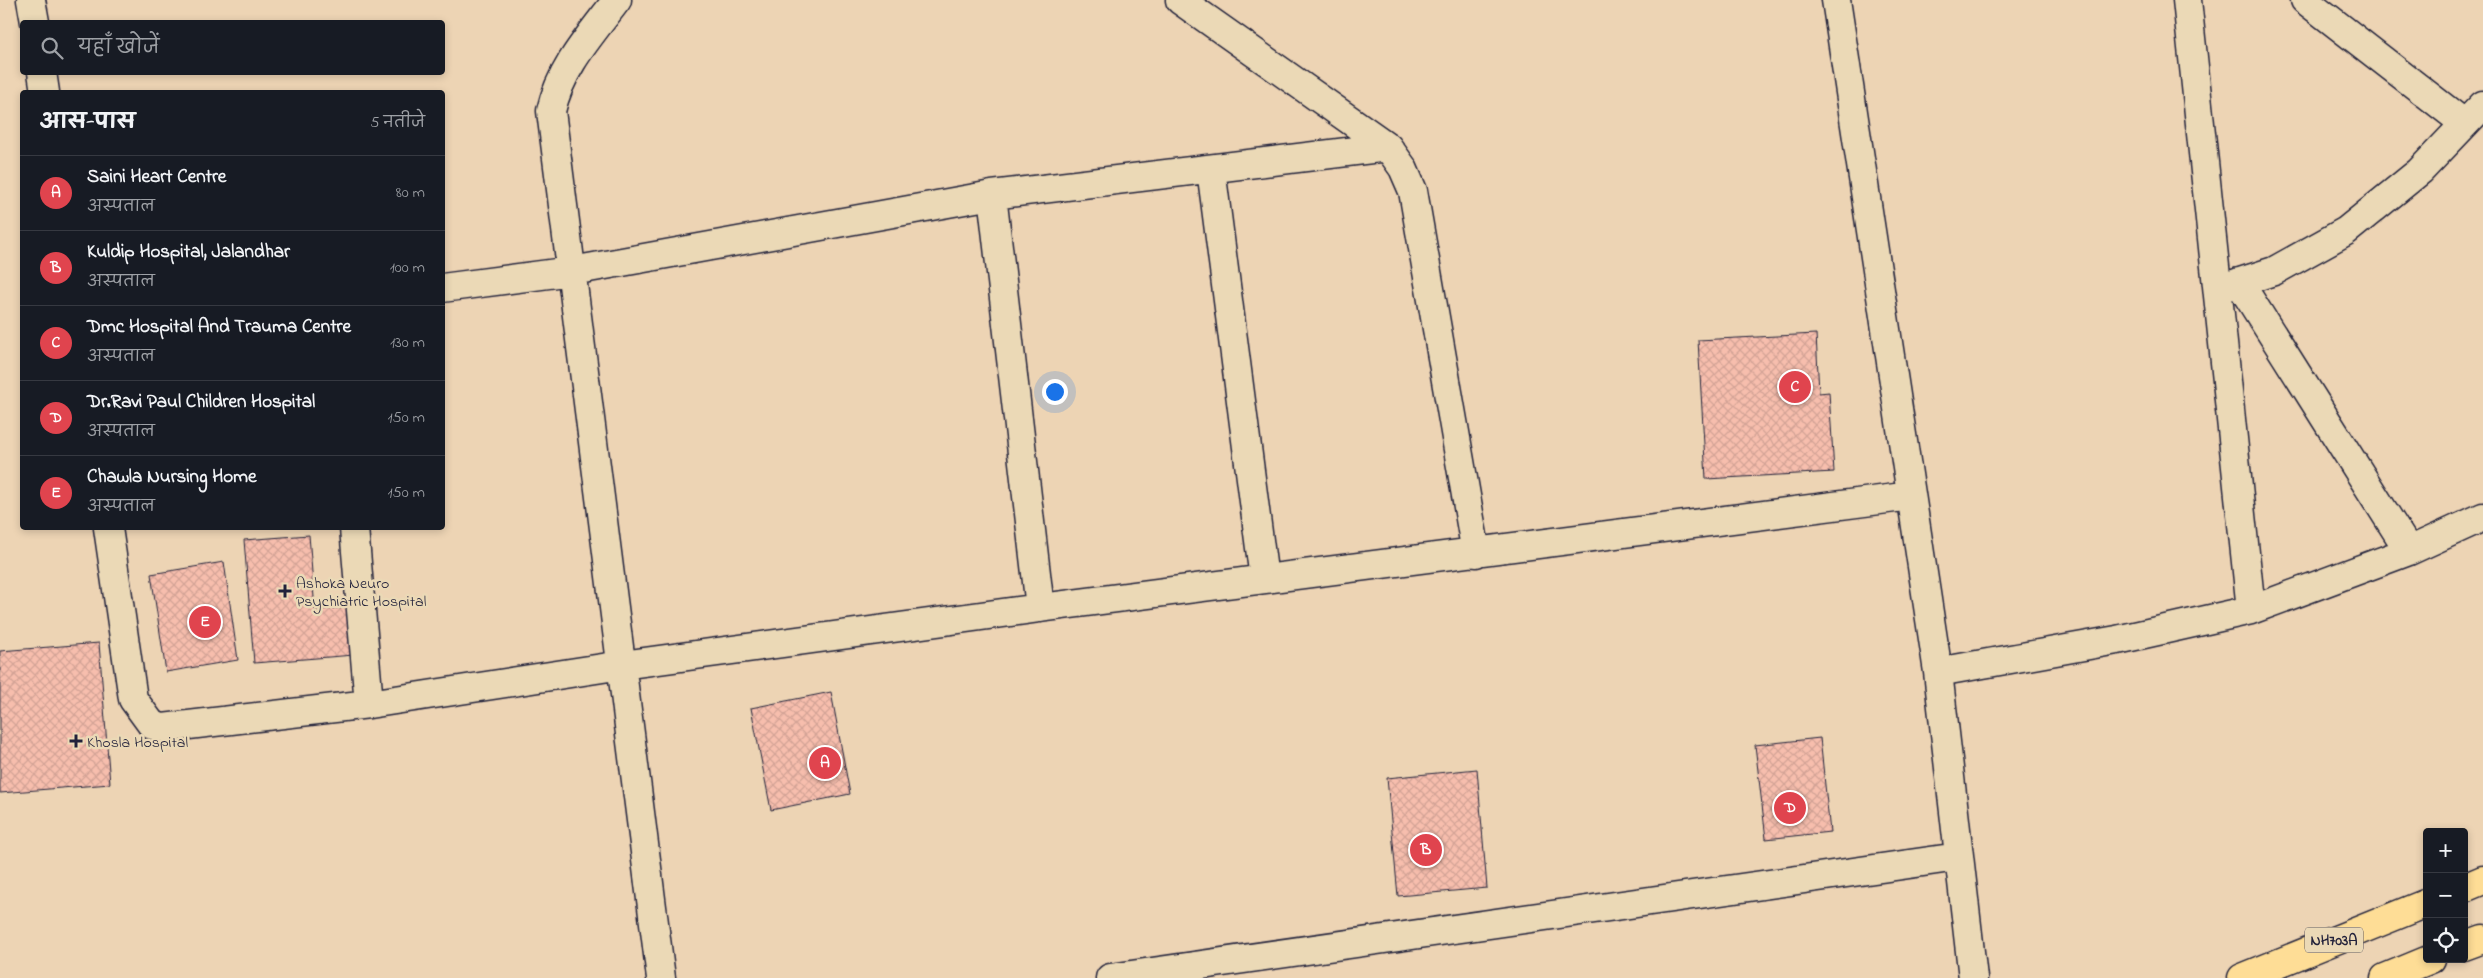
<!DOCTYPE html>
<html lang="hi">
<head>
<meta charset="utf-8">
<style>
	body { margin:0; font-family:"Indie Flower","Playpen Sans Deva",sans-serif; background:#242831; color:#f1f3f6 }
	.controls { position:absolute; right:15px; bottom:15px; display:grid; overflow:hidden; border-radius:5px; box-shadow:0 2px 8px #0003 }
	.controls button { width:45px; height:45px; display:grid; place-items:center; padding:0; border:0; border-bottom:1px solid #363941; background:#171b24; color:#f1f3f6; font:25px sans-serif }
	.you { position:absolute; left:1054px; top:391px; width:18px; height:18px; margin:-12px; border:4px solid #fff; border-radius:50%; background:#1a73e8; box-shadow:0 0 0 8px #1a73e833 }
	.badge { display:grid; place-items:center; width:32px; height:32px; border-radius:50%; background:#7c3aed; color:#fff; font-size:16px; font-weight:700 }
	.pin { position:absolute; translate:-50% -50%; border:2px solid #fff; box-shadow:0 1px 5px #0006 }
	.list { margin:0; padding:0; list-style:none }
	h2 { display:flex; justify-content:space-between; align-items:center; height:65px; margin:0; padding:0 20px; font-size:21px }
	h2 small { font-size:16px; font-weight:400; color:#9ea1a6 }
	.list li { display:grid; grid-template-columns:32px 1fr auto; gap:15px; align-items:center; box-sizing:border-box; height:75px; padding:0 20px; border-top:1px solid #363941 }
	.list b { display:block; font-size:19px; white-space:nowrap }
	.list p { margin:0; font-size:16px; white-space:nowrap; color:#9ea1a6 }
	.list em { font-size:16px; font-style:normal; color:#9ea1a6 }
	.icon { flex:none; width:28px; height:28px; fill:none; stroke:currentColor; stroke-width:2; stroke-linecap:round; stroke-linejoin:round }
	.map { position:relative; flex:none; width:2483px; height:978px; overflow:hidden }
	.search { position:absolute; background:#171b24; box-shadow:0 2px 8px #0003; left:20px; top:20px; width:425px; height:55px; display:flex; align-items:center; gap:12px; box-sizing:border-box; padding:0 18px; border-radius:5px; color:#9ea1a6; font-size:19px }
	.panel { position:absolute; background:#171b24; box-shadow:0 2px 8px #0003; left:20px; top:90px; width:425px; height:440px; border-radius:5px }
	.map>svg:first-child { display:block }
	.building { fill:url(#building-cross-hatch); stroke:#22223b }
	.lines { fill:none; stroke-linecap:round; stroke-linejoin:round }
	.minor-casing { stroke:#22223b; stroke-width:31 }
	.highway-casing { stroke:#22223b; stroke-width:31 }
	.minor { stroke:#ebd9b6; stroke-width:28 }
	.highway { stroke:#fedd96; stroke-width:28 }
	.poi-dot { fill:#22223b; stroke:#ebd9b6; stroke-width:2 }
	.labels { text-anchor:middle; stroke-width:5; stroke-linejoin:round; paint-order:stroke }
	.shield { fill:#ebd9b6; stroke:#5e5960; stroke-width:1 }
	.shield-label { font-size:15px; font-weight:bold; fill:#22223b }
	.poi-label { font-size:16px; fill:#22223b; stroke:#ebd9b6; text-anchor:start }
</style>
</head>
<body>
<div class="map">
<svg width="2483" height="978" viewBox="0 0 2483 978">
	<defs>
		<pattern id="building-cross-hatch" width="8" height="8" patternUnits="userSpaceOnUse" patternTransform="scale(1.25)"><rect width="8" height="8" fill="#f7bead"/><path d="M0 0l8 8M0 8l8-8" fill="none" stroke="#d3a396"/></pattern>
	</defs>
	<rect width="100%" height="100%" fill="#edd4b4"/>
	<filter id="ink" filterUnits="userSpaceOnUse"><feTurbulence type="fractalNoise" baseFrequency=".02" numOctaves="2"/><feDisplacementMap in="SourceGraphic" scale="10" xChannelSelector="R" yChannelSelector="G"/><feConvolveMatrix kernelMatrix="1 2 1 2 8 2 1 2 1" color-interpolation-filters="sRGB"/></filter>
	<g filter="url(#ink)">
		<!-- building -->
		<path class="building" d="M1816,334L1819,393L1829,392L1834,472L1706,479L1698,340Z
			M309,535L315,610L351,607L354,655L254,663L244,540Z
			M224,562L238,660L166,672L151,574Z
			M99,643L110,784L0,793V651Z
			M831,692L850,794L771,810L751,708Z
			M1820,738L1830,832L1766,839L1755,745Z
			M1477,769L1487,888L1398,896L1387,778Z"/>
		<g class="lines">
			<!-- minor casing -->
			<g class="minor-casing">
				<path id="minor" d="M31,0L35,22
					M617,0C590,36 561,67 551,111L661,978
					M1180,0L1388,147L1403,168L1413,191L1476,553
					M1836,0L1938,672L1973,978
					M2187,0L2251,610
					M2305,0L2465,124
					M42,72L45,92
					M1211,169L1264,579
					M992,195L1040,608
					M2239,282L2409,551
					M442,288L572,271L992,195L1388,147
					M2218,289L2274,271L2346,231L2420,171L2483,105
					M108,528L133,699L152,725L163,728L369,704L622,665L1040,608L1911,496
					M354,528L369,704
					M1938,672L2117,640L2251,610L2409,551L2483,517
					M1110,978L1958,857"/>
			</g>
			<!-- highway casing -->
			<g class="highway-casing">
				<path id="highway" d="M2464,888L2483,880
					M2464,946L2483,939
					M2242,978L2427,903
					M2385,978L2431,959"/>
			</g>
			<!-- minor -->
			<use href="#minor" class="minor"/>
			<!-- highway -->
			<use href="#highway" class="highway"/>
		</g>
	</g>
	<!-- markers -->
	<g class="poi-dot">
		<path d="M282.5 583.5h5v5h5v5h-5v5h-5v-5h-5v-5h5z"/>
		<path d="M73.5 733.5h5v5h5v5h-5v5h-5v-5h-5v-5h5z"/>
	</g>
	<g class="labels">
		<!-- shield labels -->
		<rect class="shield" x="2305" y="927.5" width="58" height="25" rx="4"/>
		<g class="shield-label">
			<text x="2334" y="945">NH703A</text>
		</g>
		<!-- poi labels -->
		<g class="poi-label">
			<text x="296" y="588">Ashoka Neuro<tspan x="296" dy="18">Psychiatric Hospital</tspan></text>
			<text x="87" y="747">Khosla Hospital</text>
		</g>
	</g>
</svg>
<div class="controls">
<button>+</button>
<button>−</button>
<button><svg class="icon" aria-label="locate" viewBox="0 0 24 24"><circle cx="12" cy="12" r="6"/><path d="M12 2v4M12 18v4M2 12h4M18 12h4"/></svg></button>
</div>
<div class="you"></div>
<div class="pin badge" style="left:825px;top:763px;background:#e0444e">A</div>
<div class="pin badge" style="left:1426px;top:850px;background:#e0444e">B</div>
<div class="pin badge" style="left:1795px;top:387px;background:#e0444e">C</div>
<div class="pin badge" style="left:1790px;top:808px;background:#e0444e">D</div>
<div class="pin badge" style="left:205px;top:622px;background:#e0444e">E</div>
<div class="search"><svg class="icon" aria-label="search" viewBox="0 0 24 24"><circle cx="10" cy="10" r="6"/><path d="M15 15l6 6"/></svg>यहाँ खोजें</div>
<section class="panel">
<h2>आस-पास<small>5 नतीजे</small></h2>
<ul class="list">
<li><span class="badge" style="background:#e0444e">A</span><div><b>Saini Heart Centre</b><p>अस्पताल</p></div><em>80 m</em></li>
<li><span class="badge" style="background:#e0444e">B</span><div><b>Kuldip Hospital, Jalandhar</b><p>अस्पताल</p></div><em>100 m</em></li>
<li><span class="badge" style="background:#e0444e">C</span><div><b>Dmc Hospital And Trauma Centre</b><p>अस्पताल</p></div><em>130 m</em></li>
<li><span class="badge" style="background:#e0444e">D</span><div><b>Dr.Ravi Paul Children Hospital</b><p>अस्पताल</p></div><em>150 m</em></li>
<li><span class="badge" style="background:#e0444e">E</span><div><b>Chawla Nursing Home</b><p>अस्पताल</p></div><em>150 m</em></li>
</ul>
</section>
</div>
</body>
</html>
